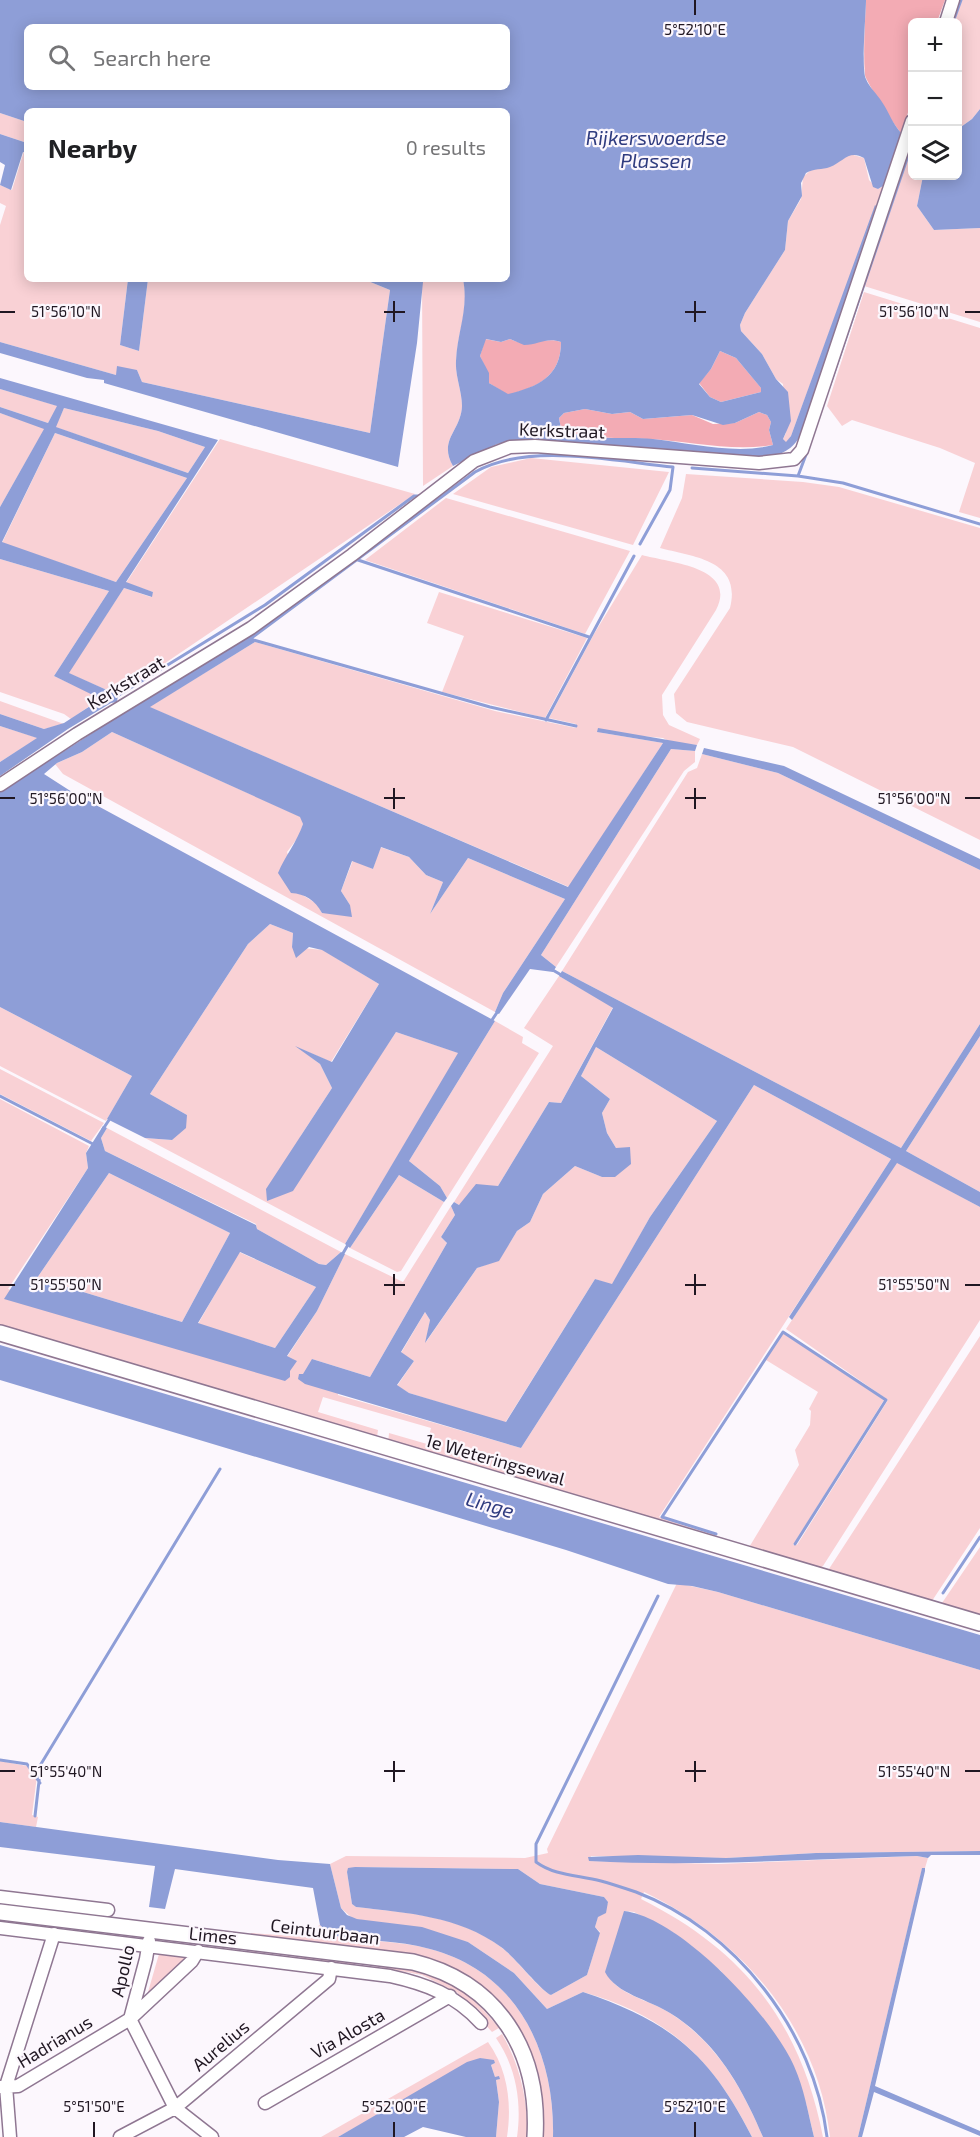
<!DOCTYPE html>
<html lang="en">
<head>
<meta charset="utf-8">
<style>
	body { margin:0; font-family:"Exo 2",sans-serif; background:#f2f2f2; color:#202124 }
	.controls { position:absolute; right:18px; top:18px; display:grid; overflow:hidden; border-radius:9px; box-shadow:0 3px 15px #0003 }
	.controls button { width:54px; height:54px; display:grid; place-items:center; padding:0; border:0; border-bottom:2px solid #e0e0e0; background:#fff; color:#202124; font:30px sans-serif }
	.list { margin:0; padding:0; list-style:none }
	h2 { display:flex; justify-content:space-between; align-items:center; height:78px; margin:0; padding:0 24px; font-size:26px }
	h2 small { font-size:20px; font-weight:400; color:#757577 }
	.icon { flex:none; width:33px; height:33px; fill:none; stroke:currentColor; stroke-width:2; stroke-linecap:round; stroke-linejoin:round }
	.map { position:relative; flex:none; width:980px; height:2137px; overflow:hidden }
	.search { position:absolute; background:#fff; box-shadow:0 3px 15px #0003; left:24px; top:24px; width:486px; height:66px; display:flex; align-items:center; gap:15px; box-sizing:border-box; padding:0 21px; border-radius:9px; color:#757577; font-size:22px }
	.panel { position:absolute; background:#fff; box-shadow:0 3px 15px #0003; left:24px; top:108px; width:486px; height:174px; border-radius:9px }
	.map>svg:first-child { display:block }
	.green { fill:#f9d1d5; fill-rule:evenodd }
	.forest { fill:#f3abb4 }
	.water { fill:#8e9ed7; fill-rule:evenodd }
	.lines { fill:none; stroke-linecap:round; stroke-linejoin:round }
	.stream { stroke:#8e9ed7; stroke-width:3 }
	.minor-casing { stroke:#8f7792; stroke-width:15 }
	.tertiary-casing { stroke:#8f7792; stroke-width:18 }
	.minor { stroke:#fff; stroke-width:12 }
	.tertiary { stroke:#fff; stroke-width:15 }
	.ticks { fill:none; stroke:#201722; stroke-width:2 }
	.labels { text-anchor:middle; stroke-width:4.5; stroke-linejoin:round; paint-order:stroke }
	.street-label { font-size:18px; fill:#201722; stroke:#fcf7fd }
	.water-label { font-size:20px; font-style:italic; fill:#2f3b7f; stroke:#fcf7fd }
	.ticks-label { font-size:15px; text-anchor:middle; fill:#201722; stroke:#fcf7fd; stroke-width:4.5; stroke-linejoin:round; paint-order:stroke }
</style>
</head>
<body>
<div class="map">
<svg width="980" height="2137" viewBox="0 0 980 2137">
	<rect width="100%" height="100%" fill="#fcf7fd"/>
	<!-- green -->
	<path class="green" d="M960,0H980V109L972,119L958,129V22H952Z
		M0,113L27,122V143L0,134Z
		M912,140V176H923L917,206L934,230L980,228V322L864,286Z
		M24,151L27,153V279H128L120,345L139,351L148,279H363L390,290L370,433L142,382L137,370L116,375L0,342V225L6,206L0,203V185L12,190Z
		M850,154L864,158L869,180L878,189L883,186L791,436L786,443L783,439L786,433L783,384L776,379L762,354L741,331L740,325L745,313L785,250L788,221L801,199L803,177L812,169L832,166Z
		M422,279H463C470,309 457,332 456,361C455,376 462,391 462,406C461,431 438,440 453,466L423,486Z
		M864,292L980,328V518L959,512L975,463L940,448L852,420L842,426L827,406Z
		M0,389L58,406L48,423L0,407Z
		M64,408L158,431L205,447L188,473L55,427Z
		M0,413L45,428L0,507Z
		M55,433L187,478L116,582L2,543Z
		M220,439L415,494L118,695L68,673L124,588L151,597L153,592L126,583Z
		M531,458L669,472L633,545L453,494L491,467Z
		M686,474L803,482L839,487L980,528V840L793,747L687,722L676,713L674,694L730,608C742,560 694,557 660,548L682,498Z
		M446,498L630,551L585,634L365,560Z
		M642,555C671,563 738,567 716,610L662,695L663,715L669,725L700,739L697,745L672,743L663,738L597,732L663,743L569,887L149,707L255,642L495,711L576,728V724L549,718L594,634Z
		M0,559L109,591L54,676L101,698L71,719L64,714L0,692Z
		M439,592L587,638L545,718L442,692L464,636L427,623Z
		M0,701L64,724L44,729L0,714Z
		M0,726L38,738L0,762Z
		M112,732L301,817L303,824L299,836L287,852L301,894L317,904L322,913L350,905L341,891L353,860L373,869L380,847L409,857L426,875L443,882L430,914L468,858L565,899L503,993L495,1012L63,774L55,764L82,752Z
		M671,749L695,751V762L684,771L556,967L541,955Z
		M702,754L778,773L980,870V1024L901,1148L562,971L688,772L697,768Z
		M270,924L293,933L292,947L323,950L379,984L331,1062L299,1048L320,1064L332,1088L300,1137L363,1081L396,1032L459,1053L345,1244L145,1138L172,1140L187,1115L150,1094L248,944Z
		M559,976L613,1007L561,1103L549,1102L498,1186L459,1205L454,1202L553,1046L524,1028Z
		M0,1007L132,1076L106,1121L0,1066Z
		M495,1021L523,1037L522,1043L539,1053L447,1198L440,1186L409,1161Z
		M980,1036V1192L906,1151Z
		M596,1047L717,1121L650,1217L612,1285L595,1279L505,1423L409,1393L397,1386L414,1361L401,1353L425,1312L430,1320L426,1342L477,1268L499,1260L517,1231L530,1222L543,1194L575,1166L602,1177L616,1148L607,1133L602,1113L610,1099L581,1076Z
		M0,1069L104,1123L91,1141L0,1094Z
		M754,1085L891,1159L659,1517L717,1536L714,1539L388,1444L389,1433L427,1444L431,1428L323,1397L318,1412L378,1430L377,1437L0,1328V1099L89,1146L86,1153L88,1168L8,1289L288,1377H290L287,1357L317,1311L345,1254L403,1282L451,1206L455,1215L441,1237L447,1243L370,1377L312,1359L323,1388L338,1392V1395L521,1448Z
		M107,1128L341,1252L326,1265L319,1264L257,1229L256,1224L105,1151L101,1138Z
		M897,1162L980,1207V1320L823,1566L818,1570L748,1549L799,1465L795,1450L810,1425L811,1411L809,1409L818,1392L766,1360L783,1333L884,1400L793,1545H797L888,1400L786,1329Z
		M109,1173L230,1233L182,1322L37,1278Z
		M399,1175L444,1202L401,1271L397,1272L350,1248Z
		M239,1252L316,1287L275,1348L198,1324Z
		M980,1336V1528L930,1604L827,1572Z
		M980,1547V1618L939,1606L942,1603Z
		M677,1583L718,1592L980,1670V1851L816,1853L726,1858L591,1856L589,1861L718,1864L917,1856L928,1858L925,1868L922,1869L858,2137H830C818,2027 741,1938 644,1892L641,1899C745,1951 801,2024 823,2137H814L806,2103L721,1971L674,1933L634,1912L625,1911L606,1972C616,1995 650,2000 670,2013C717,2043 742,2088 763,2137H752C713,2059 668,2016 583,1992L547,2009L514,1973L468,1942L352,1918L341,1908L330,1864L346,1856L525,1858L548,1853L547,1849ZM355,1867L518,1869L540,1884L604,1897L608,1903L598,1916L595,1927L600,1932L587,1975L551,1995C536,1987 518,1960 501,1947C459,1915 407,1913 356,1907L352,1904L347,1872Z
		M0,1761L38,1768L32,1815L38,1817L36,1827L0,1822Z
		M320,1925L330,1935C363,1942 398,1940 430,1949C518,1972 555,2053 553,2137H541C542,2043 511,1982 415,1957L250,1937L251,1933L322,1938L318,1926Z
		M248,1947C307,1954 400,1956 451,1985C471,1995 485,2011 499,2028L492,2032L479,2018L482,2013L477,2008L474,2010L457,1996L458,1993L422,1975L363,1964L356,1963L355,1967L301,1960V1957L247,1951Z
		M159,1954L183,1956L184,1960L146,1999Z
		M502,2034C521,2067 527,2099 528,2137H517C522,2102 516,2067 496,2038Z
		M488,2042C508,2070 512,2104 507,2137H496L499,2102L496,2080L499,2079L495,2077L491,2065L495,2063L480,2058L338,2137H321Z"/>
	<!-- forest -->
	<path class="forest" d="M866,0H945L937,22H912V98L902,134C896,128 865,80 865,75C863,50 865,25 866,0Z
		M485,339L501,342L510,339C528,349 542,336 561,342C561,377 537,387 508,395L489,383L488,373L480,356Z
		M720,351L736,358L762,389L761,392L721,402L710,397L699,383L711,369Z
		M585,409L612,414L630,412L643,419L692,415L713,424L735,423L759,412L767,415L771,422L769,430L773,445C731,452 690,441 648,439C620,437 586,441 561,429L559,418L564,413Z"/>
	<!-- water -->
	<path class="water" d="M0,0H866C866,14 861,70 866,79C869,87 877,94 882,102C890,114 892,123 902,134L883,186L878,189L873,187L864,158C849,149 843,162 830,167C822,170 814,168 806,173L801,183L802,196L788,221L785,250L745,313L740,325L741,331L762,354L776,379L788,392L791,421L783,439L786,442L791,436L875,205L876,206L801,435C788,456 775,456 752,458L526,439L497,444L453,466C438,440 461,431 462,406C462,391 455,376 456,361C457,332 469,309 463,279H507V111H27V122L0,113ZM27,27H507V87H27ZM486,339L501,342L510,339L524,345C539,345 546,337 561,342C561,377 537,387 508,394L489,383V373L480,356ZM720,351L736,358L761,388V392L721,402L710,397L699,384L711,369ZM585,409L612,414L630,412L643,419L692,415L723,425L735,423L759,412L767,415L771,422L769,430L773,445C736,455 691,443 653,439C623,436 588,442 561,429L559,418L564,413Z
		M980,109V228L934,230L917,206L923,176H958V129L972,119Z
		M0,134L27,143V153L23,152L11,190L0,185L5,165L0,162Z
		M128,279H148L139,351L120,345Z
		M363,279H422L423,282L417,343L398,467L104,383V380L87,378L0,353V342L116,375L117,366L137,370L142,382L370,433L390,290Z
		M0,378L218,440L126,582L153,592L152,597L124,588L69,673L118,695L117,702L111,703L68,729L0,776V762L37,738L0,726V714L44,729L64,723L101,699L54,676L109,591L0,559V507L44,429L0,413V407L48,423L57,406L0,389ZM64,408L158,431L205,447L188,473L56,427ZM55,433L187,478L116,582L2,542Z
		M251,635L255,642L150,707L568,887L663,743L597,732L598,728L697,745L695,751L671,749L541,955L556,967L553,972L530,969L499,1014L495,1012L503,993L565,899L468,858L430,914L443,882L426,875L409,857L381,847L373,869L352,861L341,891L350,905L352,917L322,913C315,900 305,894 291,893L278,873C285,856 297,842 303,824L300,817L112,732L82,752L57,763L44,774L72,792L495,1021L409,1161L440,1186L447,1198L444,1202L399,1175L350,1248L345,1244L458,1053L396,1032L293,1191L267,1201L266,1189L332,1088L320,1064L295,1046L332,1062L379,984L322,950L309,947L296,958L292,947L293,933L270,924L248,944L150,1094L187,1115L186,1128L172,1140L145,1138L107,1119L132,1076L0,1007V792L119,716L118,714L123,711L125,713Z
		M704,748L784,766L980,859V870L778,773L702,754Z
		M562,971L901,1148L980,1024V1036L906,1151L980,1192V1207L897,1163L792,1320L789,1317L891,1159L754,1085L521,1448L305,1384L298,1379L299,1374H303L312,1359L370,1377L447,1243L441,1237L455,1215L451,1206L454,1202L459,1205L476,1184L498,1186L549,1102L561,1103L613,1008L559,976ZM596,1047L717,1121L650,1217L612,1284L595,1279L506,1422L409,1393L397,1385L414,1361L401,1352L425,1312L430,1320L425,1343L477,1268L499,1261L517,1231L530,1222L543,1194L575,1166L602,1177H615L631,1164L630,1147L616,1148L607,1133L602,1113L610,1099L581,1076Z
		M103,1126L107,1128L101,1138L105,1151L256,1225L257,1229L319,1264L326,1265L341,1252L345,1254L317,1311L287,1356L297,1361L290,1371V1377L285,1381L4,1299L88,1168L86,1153ZM109,1173L230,1233L182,1322L37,1278ZM240,1252L316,1287L275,1348L198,1323Z
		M0,1345L980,1635V1670L718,1592L692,1586L668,1584L566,1550L0,1380Z
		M0,1822L278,1860L330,1864L341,1908L347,1915L357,1919L422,1927L468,1942L514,1973L547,2009L583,1992C670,2021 710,2054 752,2137H553C555,2053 518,1972 430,1949C398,1940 363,1941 330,1935L320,1925L313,1888L175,1869L165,1909L149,1907L155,1866L0,1847Z
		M980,1851V1855H931L928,1858L917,1856C808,1859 698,1867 589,1861L588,1857L638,1855L726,1858L816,1853Z
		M355,1867L518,1869L540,1884L604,1897L608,1902L606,1913L598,1917L595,1927L600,1933L587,1975L551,1995C541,1991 515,1957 501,1947C459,1916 407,1913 356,1907L352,1904L347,1872L348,1868Z
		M922,1868H925V1871L875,2086L980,2131V2136L874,2092L862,2137H858Z
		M624,1911C680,1917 772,2016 794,2066C804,2088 808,2113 814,2137H763C742,2088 717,2042 670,2013C650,2000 616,1994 605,1972Z
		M480,2058L494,2060L495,2063L491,2065L495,2077L499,2076L500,2079L496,2080L499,2102L496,2137H466L423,2127L404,2137H338L467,2062Z"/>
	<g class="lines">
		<!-- stream -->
		<path class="stream" d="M953,22L961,0
			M829,387L912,144
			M692,468L798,476L843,483L980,524
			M798,476L807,452
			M358,560L589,637
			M250,639L475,472C528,442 613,461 673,467L670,490L640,544
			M250,639L490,707L576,726
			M114,698L265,605L414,496H419
			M546,720L634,556
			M551,969L563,976
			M490,1023L498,1011
			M0,1096L93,1144
			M103,1129L111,1117
			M342,1255L349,1243
			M716,1534L662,1517L783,1332L886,1400L795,1544
			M943,1593L980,1537
			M658,1596L536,1844V1862C555,1876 578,1875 601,1881C612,1884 624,1888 636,1892C736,1930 814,2031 827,2137
			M0,1760L27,1764L40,1783
			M35,1816L41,1764L220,1469"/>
		<!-- minor casing -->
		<g class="minor-casing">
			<path id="minor" d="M946,22L953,0
				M0,785L77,734L251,628L352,555L474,461L510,447L535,446L759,463L794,459L802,450L912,121
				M0,1897L108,1910
				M0,1928L390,1976C426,1984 456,1995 481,2023
				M149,1941L146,1959L130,2019L175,2108L212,2137
				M0,2087L18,2086L130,2019L192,1961L198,1951
				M265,2103L450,1996
				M10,2137L6,2086L54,1934
				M120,2137L175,2108L329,1979L331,1968"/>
		</g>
		<!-- tertiary casing -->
		<g class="tertiary-casing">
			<path id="tertiary" d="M0,1333L980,1623
				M0,1912L413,1962C498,1983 540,2051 535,2137"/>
		</g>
		<!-- minor -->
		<use href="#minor" class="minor"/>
		<!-- tertiary -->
		<use href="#tertiary" class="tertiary"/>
	</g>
	<!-- ticks -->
	<path class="ticks" d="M695,0V15M394,301V322M695,301V322M0,312H15M384,312H405M685,312H706M965,312H980M394,788V809M695,788V809M0,798H15M384,798H405M685,798H706M965,798H980M394,1274V1295M695,1274V1295M0,1285H15M384,1285H405M685,1285H706M965,1285H980M394,1761V1782M695,1761V1782M0,1771H15M384,1771H405M685,1771H706M965,1771H980M94,2122V2137M394,2122V2137M695,2122V2137"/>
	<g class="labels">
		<!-- street labels -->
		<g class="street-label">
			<text transform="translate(562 431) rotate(2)" y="6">Kerkstraat</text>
			<text transform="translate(126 683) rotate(-31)" y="6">Kerkstraat</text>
			<text transform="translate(495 1460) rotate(16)" y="6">1e Weteringsewal</text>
			<text transform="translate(325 1932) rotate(7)" y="6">Ceintuurbaan</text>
			<text transform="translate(213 1936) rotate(6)" y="6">Limes</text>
			<text transform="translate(123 1971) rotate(-77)" y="6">Apollo</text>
			<text transform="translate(348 2034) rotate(-30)" y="6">Via Alosta</text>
			<text transform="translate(55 2042) rotate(-31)" y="6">Hadrianus</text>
			<text transform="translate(221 2046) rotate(-40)" y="6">Aurelius</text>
		</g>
		<!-- water labels -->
		<g class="water-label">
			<text x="656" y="145">Rijkerswoerdse<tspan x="656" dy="23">Plassen</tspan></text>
			<text transform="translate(490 1505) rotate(16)" y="7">Linge</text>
		</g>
	</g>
	<g class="ticks-label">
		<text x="695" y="35">5°52'10"E</text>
		<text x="66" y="317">51°56'10"N</text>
		<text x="914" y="317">51°56'10"N</text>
		<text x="66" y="804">51°56'00"N</text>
		<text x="914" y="804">51°56'00"N</text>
		<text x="66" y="1290">51°55'50"N</text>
		<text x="914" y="1290">51°55'50"N</text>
		<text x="66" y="1777">51°55'40"N</text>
		<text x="914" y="1777">51°55'40"N</text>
		<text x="94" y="2112">5°51'50"E</text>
		<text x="394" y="2112">5°52'00"E</text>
		<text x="695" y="2112">5°52'10"E</text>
	</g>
</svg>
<div class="controls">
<button>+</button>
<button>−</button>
<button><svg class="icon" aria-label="layers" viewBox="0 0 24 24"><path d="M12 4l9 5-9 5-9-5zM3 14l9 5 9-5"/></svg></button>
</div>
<div class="search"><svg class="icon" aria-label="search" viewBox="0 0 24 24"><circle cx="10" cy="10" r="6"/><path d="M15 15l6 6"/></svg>Search here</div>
<section class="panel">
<h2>Nearby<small>0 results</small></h2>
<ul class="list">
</ul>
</section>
</div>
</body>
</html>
